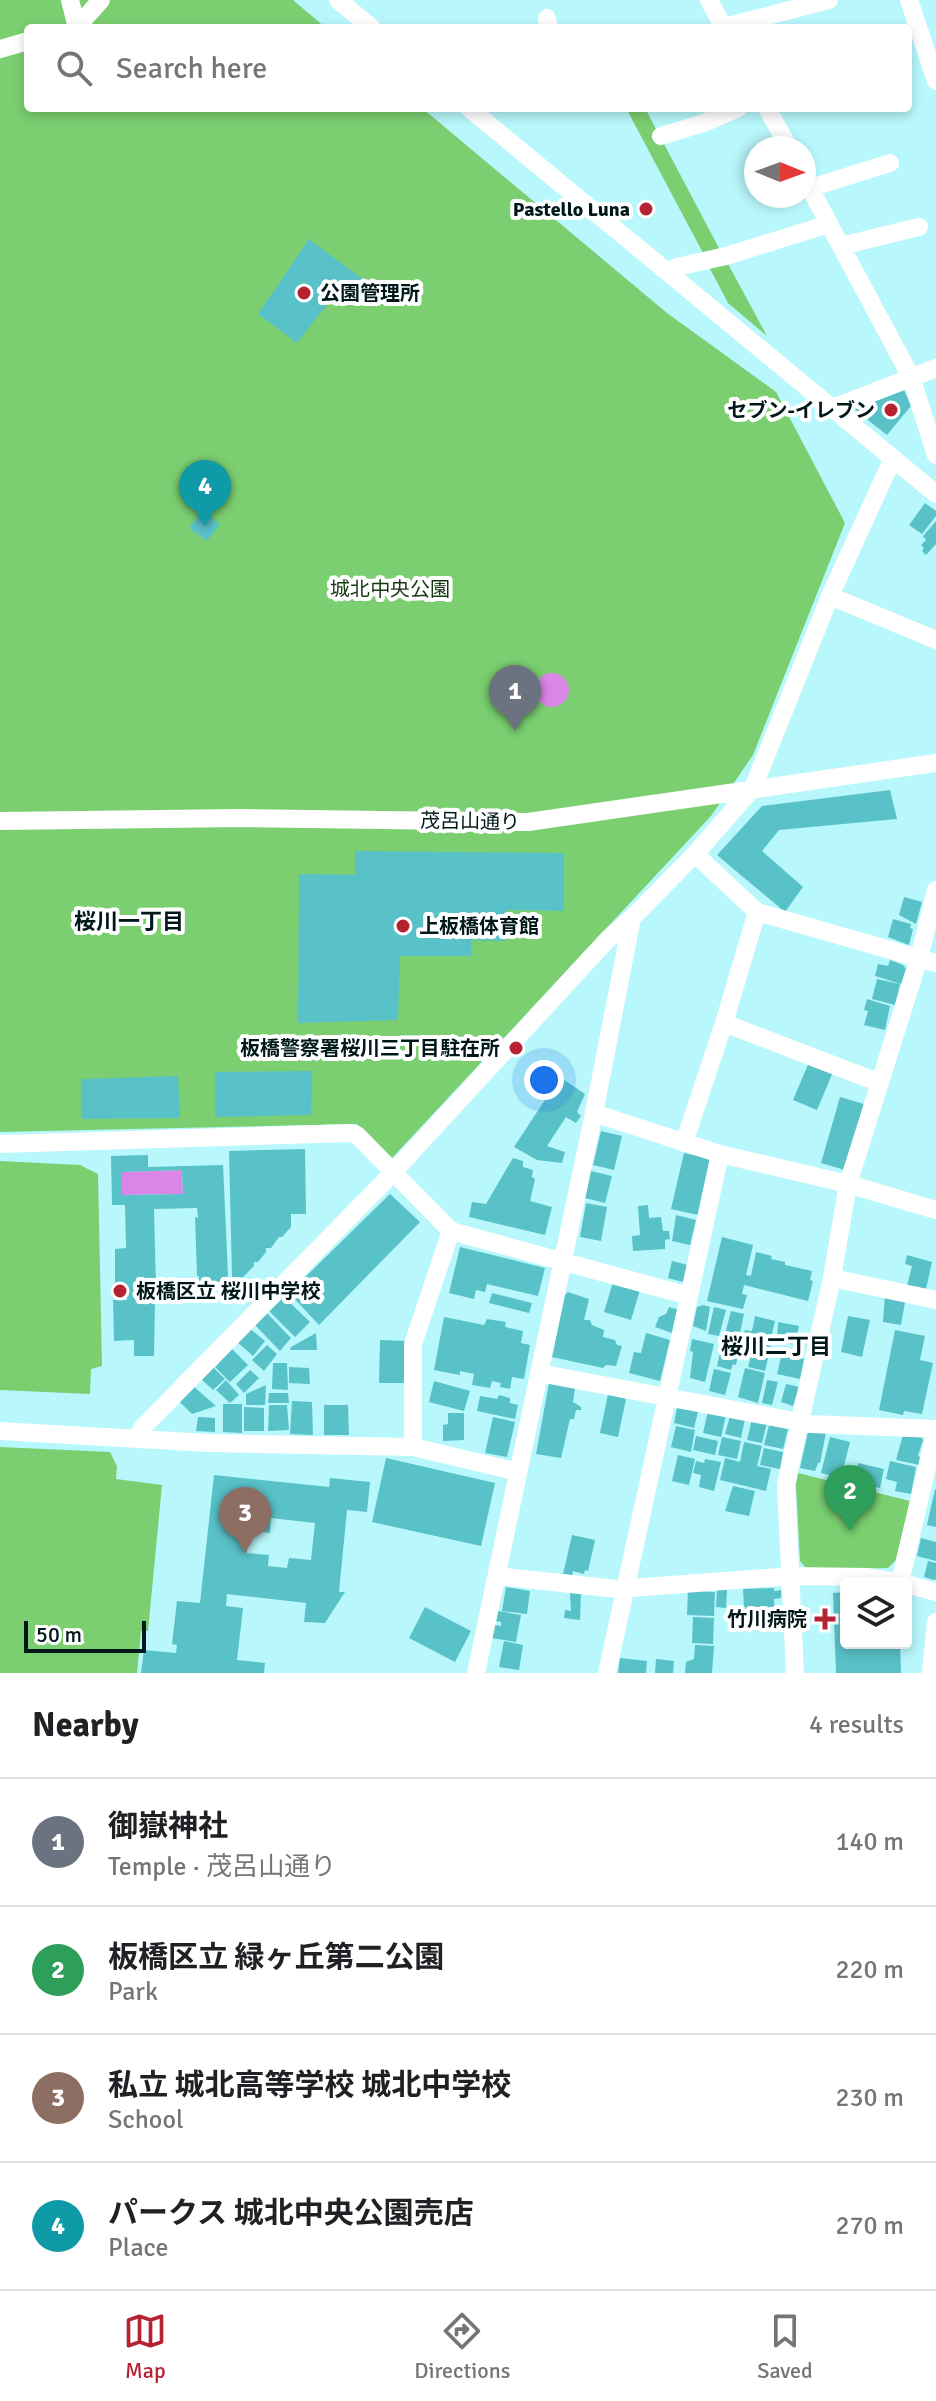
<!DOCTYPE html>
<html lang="en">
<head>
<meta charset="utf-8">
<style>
	body { margin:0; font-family:Signika,"Noto Sans JP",sans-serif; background:#f6f6f6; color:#202124 }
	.controls { position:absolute; right:24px; bottom:24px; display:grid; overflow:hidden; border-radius:8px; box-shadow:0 4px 12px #0003 }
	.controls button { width:72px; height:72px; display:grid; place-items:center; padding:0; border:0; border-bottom:2px solid #e0e0e0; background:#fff; color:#202124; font:40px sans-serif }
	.compass { position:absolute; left:744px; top:136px; width:72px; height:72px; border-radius:50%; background:#fff; box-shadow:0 4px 12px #0003; rotate:91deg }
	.scale { position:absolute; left:24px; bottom:20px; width:122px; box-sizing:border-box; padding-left:8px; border:4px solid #01181a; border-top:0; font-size:22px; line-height:28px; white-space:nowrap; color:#01181a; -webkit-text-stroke:6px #fff; paint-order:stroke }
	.you { position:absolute; left:544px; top:1080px; width:28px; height:28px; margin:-20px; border:6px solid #fff; border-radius:50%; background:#1a73e8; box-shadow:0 0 0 12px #1a73e833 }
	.badge { display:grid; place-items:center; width:52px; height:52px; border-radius:50%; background:#b52333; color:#fff; font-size:26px; font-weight:700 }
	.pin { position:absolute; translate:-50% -66px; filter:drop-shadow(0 2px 4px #0008) }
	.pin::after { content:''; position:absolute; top:42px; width:28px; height:24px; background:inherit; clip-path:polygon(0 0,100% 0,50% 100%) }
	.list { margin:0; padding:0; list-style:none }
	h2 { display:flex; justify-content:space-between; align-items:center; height:104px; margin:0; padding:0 32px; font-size:34px }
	h2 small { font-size:26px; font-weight:400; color:#757577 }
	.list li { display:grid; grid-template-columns:52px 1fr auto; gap:24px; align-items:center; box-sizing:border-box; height:128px; padding:0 32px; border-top:2px solid #e0e0e0 }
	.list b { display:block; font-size:30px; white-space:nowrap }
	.list p { margin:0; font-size:26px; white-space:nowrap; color:#757577 }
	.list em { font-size:26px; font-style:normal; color:#757577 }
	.icon { flex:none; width:44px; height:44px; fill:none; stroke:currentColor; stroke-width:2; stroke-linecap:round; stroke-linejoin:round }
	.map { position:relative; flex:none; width:936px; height:1673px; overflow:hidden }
	.search { position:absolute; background:#fff; box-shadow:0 4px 12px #0003; left:24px; right:24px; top:24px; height:88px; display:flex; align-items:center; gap:20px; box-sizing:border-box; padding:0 28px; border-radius:8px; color:#757577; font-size:30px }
	.sheet { height:616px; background:#fff }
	nav { display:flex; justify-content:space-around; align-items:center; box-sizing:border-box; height:112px; border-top:2px solid #e0e0e0; background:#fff; font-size:22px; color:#757577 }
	nav a { display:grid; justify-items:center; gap:4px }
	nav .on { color:#b52333 }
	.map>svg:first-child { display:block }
	.green { fill:#7bcf70 }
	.water { fill:#d986e7 }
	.building { fill:#59c1c8; fill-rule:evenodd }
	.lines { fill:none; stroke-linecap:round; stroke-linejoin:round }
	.minor { stroke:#fff; stroke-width:18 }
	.poi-dot { fill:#b52333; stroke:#fff; stroke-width:3 }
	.labels { text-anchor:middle; stroke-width:8; stroke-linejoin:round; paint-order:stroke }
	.poi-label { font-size:20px; font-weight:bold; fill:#01181a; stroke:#fff; text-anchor:end }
	.park-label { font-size:20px; fill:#163912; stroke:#fff }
	.street-label { font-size:20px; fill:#01181a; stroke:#fff }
	.neighbourhood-label { font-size:22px; font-weight:bold; fill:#01181a; stroke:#fff }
</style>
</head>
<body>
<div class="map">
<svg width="936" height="1673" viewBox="0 0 936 1673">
	<rect width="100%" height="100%" fill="#b8f7fb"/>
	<!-- green -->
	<path class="green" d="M0,0H293L326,28H28V108H422L667,313L776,392L845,523L753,755L711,816L392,1158L357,1124L0,1132Z
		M626,108H645L721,252L703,253Z
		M727,262L767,336L728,303L708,265Z
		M0,1161L80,1165L98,1174L102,1366L91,1369L90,1394L0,1390Z
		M0,1447L110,1452L117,1466L116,1479L162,1485L148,1631H141L137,1673H0Z
		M798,1473L910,1501L896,1560L888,1568L807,1569L800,1561L796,1485Z"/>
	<!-- water -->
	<path class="water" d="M535 690a17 17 0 1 1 34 0a17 17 0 1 1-34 0Z
		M182,1170L183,1194L122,1195V1172Z"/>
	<!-- building -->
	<path class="building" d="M309,239L365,281L353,299L340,288L297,343L258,314Z
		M904,390L911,406L887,435L854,409Z
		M925,503L936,511V516L922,534L909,525Z
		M202,510L220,524L207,541L189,528Z
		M936,521V544L926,555L922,551L924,548L921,545L926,540L923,536Z
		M890,790L897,819L779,830L762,851L803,887L785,912L717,855L762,806Z
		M355,851L564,853V911L507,910L506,941L471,940V956H400L398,1020L298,1023L299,874L355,875Z
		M904,897L922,902L916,924L899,915Z
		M893,919L911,924L910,928L913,929L909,945L888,937Z
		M890,960L903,965L906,969L901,984L875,976L878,964L888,966Z
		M877,979L900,984L895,1005L872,999Z
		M867,999L890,1006L885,1030L864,1025L868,1011L864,1010Z
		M809,1062L833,1072L817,1110L793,1100Z
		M312,1071L311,1115L215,1117V1072Z
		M178,1076L180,1118L81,1119V1079Z
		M560,1077L585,1094L577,1112L581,1116L576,1123L566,1117L547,1146L565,1152L562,1163L537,1160L514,1147Z
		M840,1097L864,1104L845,1170L821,1163Z
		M601,1131L622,1136L614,1170L593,1165Z
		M305,1149L306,1214H291V1227L282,1237H279L271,1248H266V1252L258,1262H254V1266L243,1277H232L229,1151Z
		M684,1153L710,1159L698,1215L671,1209Z
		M148,1155V1167L223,1165L228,1275L226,1283L199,1284V1276H197L195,1217L198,1218L197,1208L154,1209L156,1287L173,1286V1300L155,1301L154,1356H134V1340L114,1341L113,1300H127V1288H115V1249L126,1248L125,1205H112L111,1156ZM182,1170L183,1194L122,1195V1172Z
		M513,1158L523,1161V1167L533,1170L532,1177L535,1179L530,1201L552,1207L545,1235L469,1217L472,1202L486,1204Z
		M591,1171L612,1176L605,1203L585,1198Z
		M390,1194L420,1222L319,1325L289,1293Z
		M586,1203L607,1207L601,1241L580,1237Z
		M648,1205L649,1218L661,1217L663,1231H669L670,1239L665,1240V1249L633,1251L632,1236L640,1235L638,1206Z
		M676,1215L696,1220L690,1245L672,1241Z
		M722,1237L753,1245L746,1275L751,1276L756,1252L772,1256L771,1259L785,1262V1265L812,1271L810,1280L813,1281L808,1301L744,1285L742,1294L747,1295L743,1309L707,1301Z
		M460,1247L545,1268L538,1296L487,1284L485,1292L476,1290L474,1299L449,1293Z
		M907,1255L932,1262L926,1289L907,1286L912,1266L905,1264Z
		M672,1261L688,1265L683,1282L668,1278Z
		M613,1282L640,1290L631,1320L604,1312Z
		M568,1292L589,1299L584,1320H590L592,1325L604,1330L603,1337L615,1340L617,1345L622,1346L616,1366L606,1365L603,1368L552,1357L565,1295Z
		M492,1293L532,1303L529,1313L489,1303Z
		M885,1294L905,1302L901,1325L883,1322Z
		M284,1297L310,1322L295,1337L269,1311Z
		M703,1305L710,1307L706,1331L693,1326L697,1307Z
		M669,1307L679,1310L672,1333L655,1327L659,1317L666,1314Z
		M714,1307L726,1310L719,1336L708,1334Z
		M731,1311L744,1314L739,1337L725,1334Z
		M266,1312L291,1338L280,1351L254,1324Z
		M755,1316L775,1321L770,1343L743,1337L745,1330L752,1331Z
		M848,1316L870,1320L862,1357L841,1352Z
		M444,1317L484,1325L487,1319L506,1322L505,1327L523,1331L521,1343L530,1345L524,1379L512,1377L510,1389L500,1387L501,1383L492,1381L490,1388L472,1385L474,1374L460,1371V1375L434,1370Z
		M778,1322L799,1326L795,1345L777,1341Z
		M248,1327L265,1341L253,1356L236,1341Z
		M895,1330L925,1336L920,1360L933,1363L922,1414L904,1411L903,1415L879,1410Z
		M316,1333L317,1350H290L291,1347Z
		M646,1333L670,1340L660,1381L629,1373L634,1352L641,1353Z
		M692,1339L714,1344L705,1382L690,1378L693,1352L690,1351Z
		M380,1340L408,1341L409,1383H379Z
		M744,1340L771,1346L765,1371L748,1367L751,1355L742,1352Z
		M722,1344L740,1346L736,1365L733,1364L731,1370L717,1366Z
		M267,1345L277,1354L264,1371L252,1360Z
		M232,1349L248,1365L230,1382L215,1367Z
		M782,1353L804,1359L800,1379L777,1374Z
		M273,1363H287L288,1390L272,1389Z
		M212,1366L225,1379L213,1390L200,1378Z
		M289,1367L309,1368L310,1384L289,1383Z
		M745,1368L765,1373L758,1403L738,1397Z
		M714,1369L731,1373L725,1395L709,1391Z
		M250,1370L259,1378L244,1393L236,1384Z
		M226,1380L239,1395L230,1403L216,1390Z
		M767,1380L778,1382L772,1405L762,1403Z
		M434,1381L470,1391L464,1411L429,1402Z
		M549,1383L575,1388L573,1402L581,1407V1410H576L574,1419H570L561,1458L536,1454Z
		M786,1384L799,1387L793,1406L781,1402Z
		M192,1385L216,1406L192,1414L178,1400Z
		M266,1385L265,1405H246V1394Z
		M269,1393H288L289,1403H268Z
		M608,1394L626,1399L618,1437L600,1433Z
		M499,1395L510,1398V1403L518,1405L515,1419L477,1411L480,1396L497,1399Z
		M292,1401L312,1402L313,1435L290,1434Z
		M678,1403L699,1408L694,1428L674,1423Z
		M223,1404H242V1433L223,1432Z
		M269,1405H287L289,1430L268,1431Z
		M324,1405H348L349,1435H324Z
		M244,1407L264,1408V1431H244Z
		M708,1411L726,1415L721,1437L703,1433Z
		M448,1413H464V1440L443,1441V1425L448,1424Z
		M730,1416L745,1419L741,1438L725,1434Z
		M198,1417L215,1418V1432L196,1431Z
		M493,1417L515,1422L507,1457L485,1453Z
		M752,1419L767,1423L762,1443L747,1440Z
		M769,1425L788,1429L783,1449L764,1445Z
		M676,1426L695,1430L691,1452L671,1447Z
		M904,1431L921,1435L923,1440L918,1456L920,1457L919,1465L896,1460Z
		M808,1432L826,1433L820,1463H818L815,1471L800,1468Z
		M696,1436L718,1441L715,1455L693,1450Z
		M722,1437L741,1441L737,1459L718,1455Z
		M830,1437L850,1442L841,1478L821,1473Z
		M744,1442L762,1446L757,1466L771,1469L766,1491L720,1480L725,1458L740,1462Z
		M764,1448L783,1452L780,1469L760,1465Z
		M678,1455L695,1459L689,1485L672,1481Z
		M386,1458L495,1483L481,1546L372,1522Z
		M705,1459L721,1462L714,1491L699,1487L701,1475L693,1473L696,1461L704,1463Z
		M890,1461L916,1467L911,1494L895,1491L897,1482L886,1479Z
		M858,1463L884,1469L880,1488L854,1482Z
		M214,1475L329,1487L330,1478L370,1482L367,1512L347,1510L339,1592H345L325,1623L304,1622L306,1603L227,1594L226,1606L243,1608L237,1660L265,1663L264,1673H141L144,1650L176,1653L177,1645L172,1644L177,1601L200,1603ZM271,1518L315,1523L311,1560L289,1558L287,1568L268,1566L269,1555L247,1553L249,1531L270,1533Z
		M733,1486L755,1491L749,1516L725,1511Z
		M935,1489L936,1490V1527L927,1525Z
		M572,1535L595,1540L588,1571L585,1570L584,1574L573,1571L572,1575L563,1574Z
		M921,1538L936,1542V1561L917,1556Z
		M928,1561L936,1563V1579L934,1580L924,1577Z
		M506,1587L530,1591L527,1614L502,1611Z
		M774,1588V1591L781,1590V1598L774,1599L775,1616L738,1618V1608H744L743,1589Z
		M717,1589L727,1590L726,1608L716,1607Z
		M688,1590L715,1592L714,1616L687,1615Z
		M846,1592V1643H900L901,1673H836L833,1593Z
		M570,1593L581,1594L580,1620L564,1618L565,1610L571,1611Z
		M425,1607L471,1631L455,1662L409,1638Z
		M498,1611L521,1615L516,1642L492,1638L495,1625L501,1626V1622L496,1621Z
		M693,1617L714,1618L713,1644L692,1643Z
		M504,1641L523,1645L519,1670L499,1667Z
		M695,1645L714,1646L712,1673H685L686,1662L694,1659Z
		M620,1658L647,1661L646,1673H618Z
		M656,1659L674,1661L673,1673H655Z"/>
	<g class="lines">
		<!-- minor -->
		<path class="minor" d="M70,0L77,28
			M338,0L372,28
			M709,0L724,28
			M909,0L936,81
			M547,18L549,28
			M76,28L101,0
			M720,28L829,0
			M0,49L28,41
			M469,108L936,494
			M767,108L789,148
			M661,136L704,123L738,108
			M804,177L911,377L936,455
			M810,188L890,163
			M841,246L919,227
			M669,273L677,267L726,256L829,224
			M833,408L936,368
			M830,596L936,640
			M0,821L241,818L528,822L936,763
			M695,854L757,912L936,963
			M757,912L724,1023L880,1083
			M632,918L594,1113L720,1154L848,1184L936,1210
			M684,1143L724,1023
			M0,1144L349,1133L357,1135L451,1231L689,1296
			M832,1278L936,1300
			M539,1373L810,1424L936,1429
			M0,1431L208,1443L413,1447L518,1472
			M136,1439L143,1427L384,1182L608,939L632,918L695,854L753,788L830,596L893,458
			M413,1447V1344L451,1231
			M497,1576L617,1589L791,1576L868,1577L903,1583
			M900,1582L936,1429
			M906,1584L936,1592
			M476,1673L594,1113
			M607,1673L720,1154
			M795,1673L786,1484L832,1278L848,1184L919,958L936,890
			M931,1673L936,1622"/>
	</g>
	<!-- markers -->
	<g class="poi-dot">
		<circle cx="646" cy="209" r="8"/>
		<circle cx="304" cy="293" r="8"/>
		<circle cx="891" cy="410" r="8"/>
		<circle cx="403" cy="926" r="8"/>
		<circle cx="516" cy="1048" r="8"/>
		<circle cx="120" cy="1291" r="8"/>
		<path d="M821 1607h8v8h8v8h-8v8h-8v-8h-8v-8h8z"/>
	</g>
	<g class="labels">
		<!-- poi labels -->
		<g class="poi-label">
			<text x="630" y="216">Pastello Luna</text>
			<text x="320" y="300" text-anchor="start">公園管理所</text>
			<text x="875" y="417">セブン-イレブン</text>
			<text x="419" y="933" text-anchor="start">上板橋体育館</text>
			<text x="500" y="1055">板橋警察署桜川三丁目駐在所</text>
			<text x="136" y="1298" text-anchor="start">板橋区立 桜川中学校</text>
			<text x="807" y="1626">竹川病院</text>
		</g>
		<!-- park labels -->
		<g class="park-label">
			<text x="390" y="596">城北中央公園</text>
		</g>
		<!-- street labels -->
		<g class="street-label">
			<text transform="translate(470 821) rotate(1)" y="7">茂呂山通り</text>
		</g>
		<!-- neighbourhood labels -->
		<g class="neighbourhood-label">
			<text x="129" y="929">桜川一丁目</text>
			<text x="776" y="1354">桜川二丁目</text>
		</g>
	</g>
</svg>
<div class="controls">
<button><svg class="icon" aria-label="layers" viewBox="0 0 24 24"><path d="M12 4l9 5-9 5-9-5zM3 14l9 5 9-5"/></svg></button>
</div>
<svg class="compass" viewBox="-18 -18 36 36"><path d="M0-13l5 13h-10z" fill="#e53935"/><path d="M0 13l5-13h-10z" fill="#757577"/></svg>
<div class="scale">50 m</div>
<div class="you"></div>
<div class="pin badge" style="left:515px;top:731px;background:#6b7280">1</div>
<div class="pin badge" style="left:850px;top:1531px;background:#2e9e5b">2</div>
<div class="pin badge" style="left:245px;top:1553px;background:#8d6e63">3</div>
<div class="pin badge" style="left:205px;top:526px;background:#0f9aa8">4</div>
<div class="search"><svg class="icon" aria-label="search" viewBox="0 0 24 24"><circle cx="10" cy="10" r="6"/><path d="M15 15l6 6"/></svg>Search here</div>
</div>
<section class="sheet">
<h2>Nearby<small>4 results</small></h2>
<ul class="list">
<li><span class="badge" style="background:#6b7280">1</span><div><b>御嶽神社</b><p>Temple · 茂呂山通り</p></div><em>140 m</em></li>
<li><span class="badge" style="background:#2e9e5b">2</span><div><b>板橋区立 緑ヶ丘第二公園</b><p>Park</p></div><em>220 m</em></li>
<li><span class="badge" style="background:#8d6e63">3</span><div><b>私立 城北高等学校 城北中学校</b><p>School</p></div><em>230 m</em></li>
<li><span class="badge" style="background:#0f9aa8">4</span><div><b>パークス 城北中央公園売店</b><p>Place</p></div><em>270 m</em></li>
</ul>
</section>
<nav>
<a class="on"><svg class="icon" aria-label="map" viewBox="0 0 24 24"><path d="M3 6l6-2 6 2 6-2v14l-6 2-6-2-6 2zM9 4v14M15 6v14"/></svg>Map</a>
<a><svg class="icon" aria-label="directions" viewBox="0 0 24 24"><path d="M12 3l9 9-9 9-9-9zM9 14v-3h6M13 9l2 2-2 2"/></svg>Directions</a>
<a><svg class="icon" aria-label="saved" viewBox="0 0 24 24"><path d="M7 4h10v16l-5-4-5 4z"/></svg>Saved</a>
</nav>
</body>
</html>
